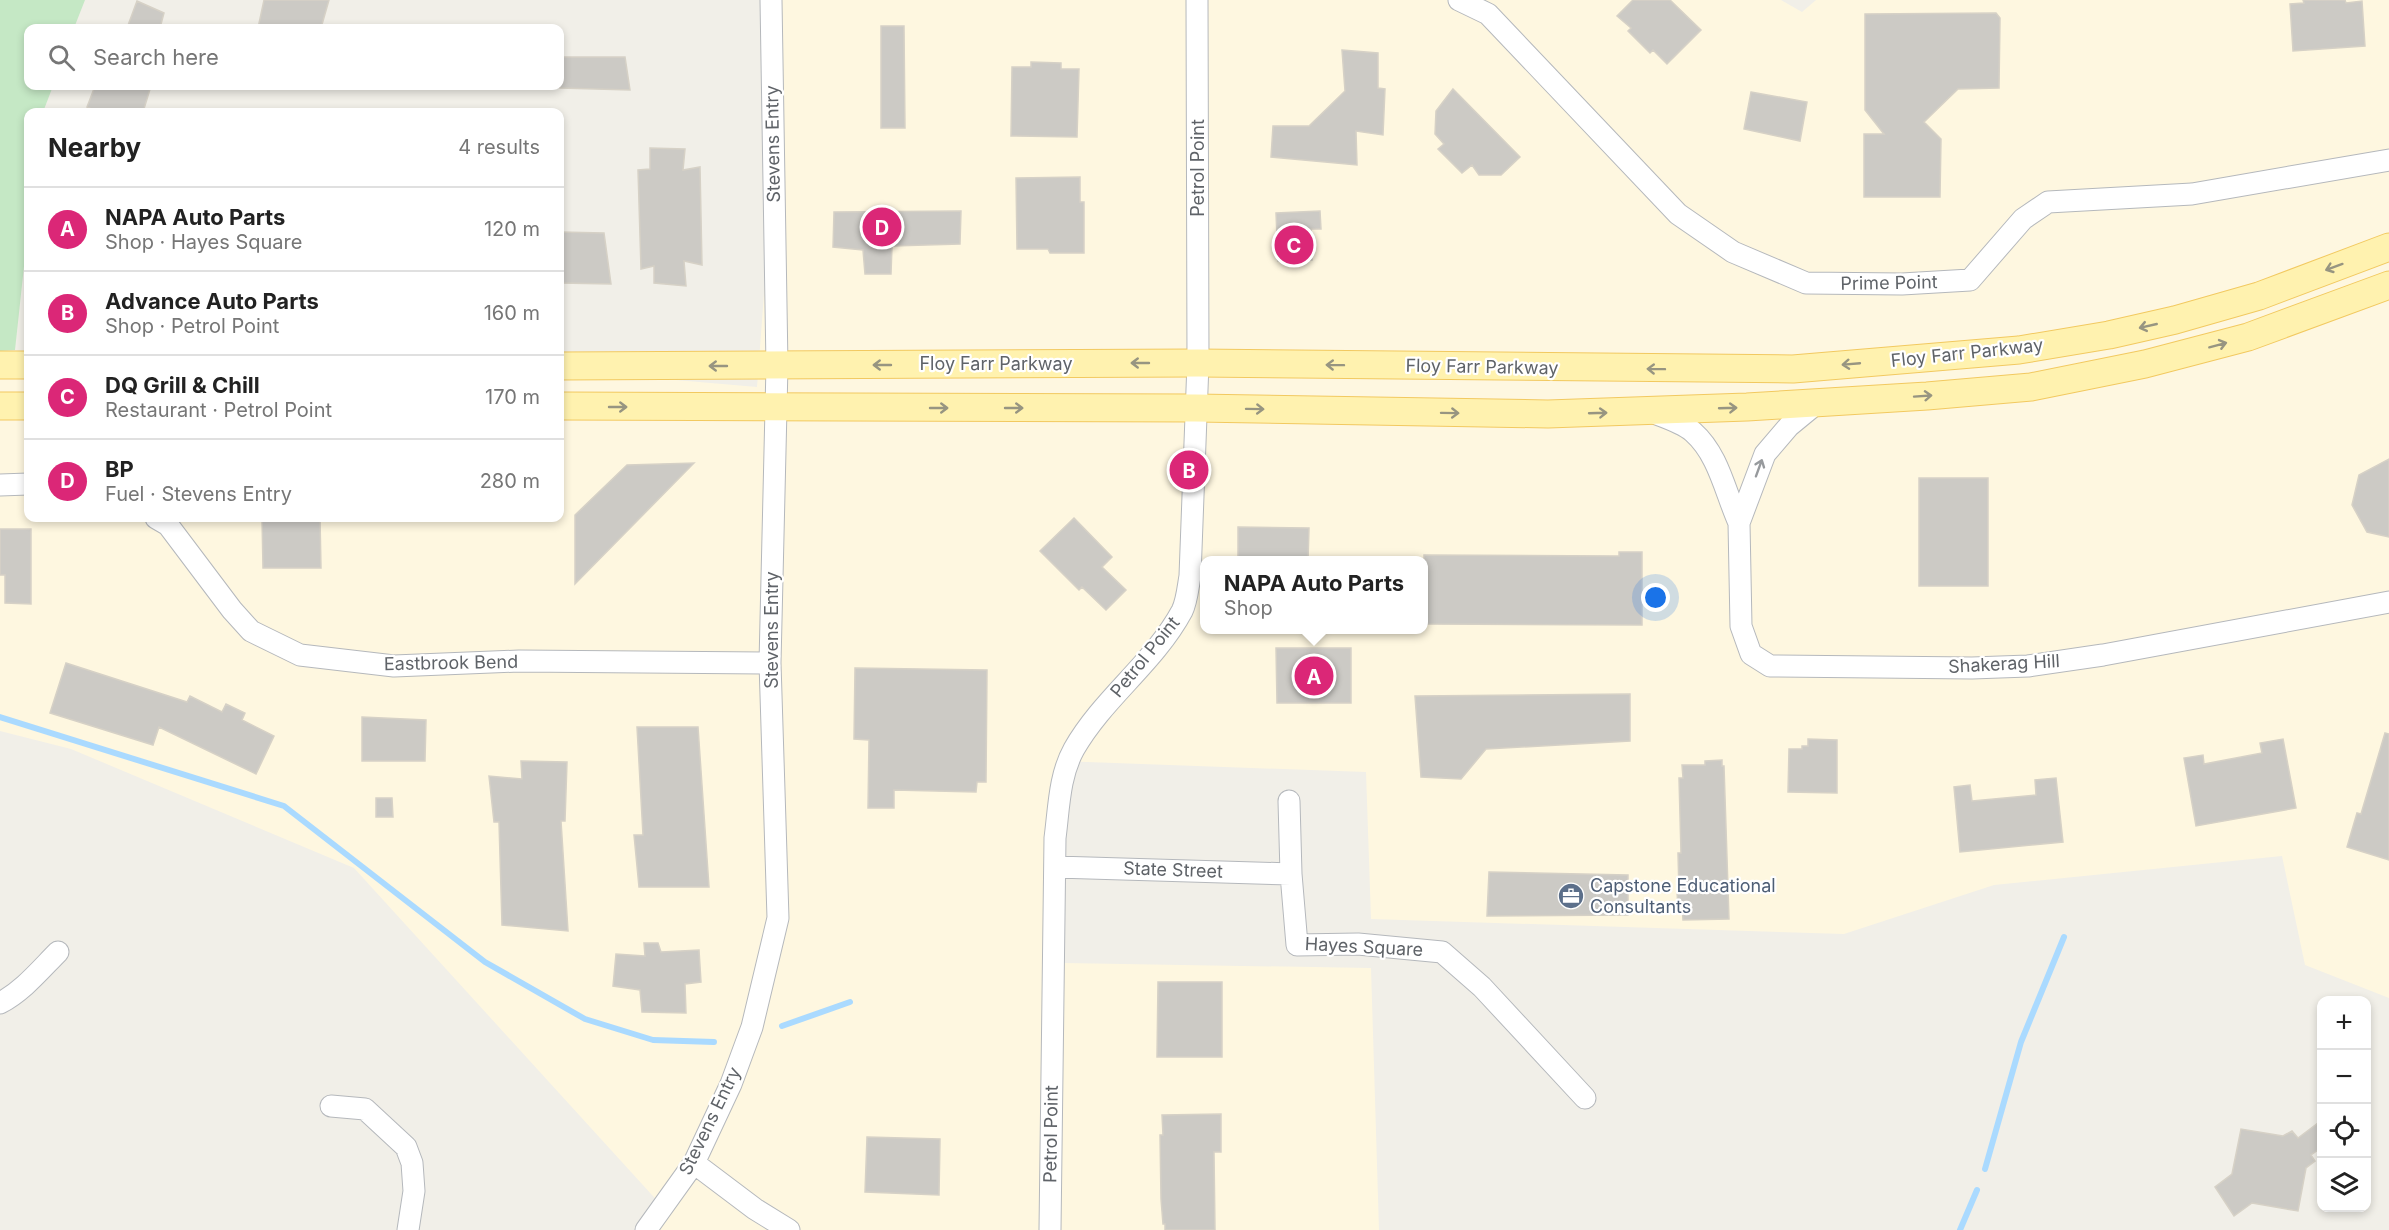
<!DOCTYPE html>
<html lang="en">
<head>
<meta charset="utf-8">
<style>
	body { margin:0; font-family:Inter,sans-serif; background:#f6f6f6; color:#222 }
	.controls { position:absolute; right:18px; bottom:18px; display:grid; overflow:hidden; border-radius:12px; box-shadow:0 3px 9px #0003 }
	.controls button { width:54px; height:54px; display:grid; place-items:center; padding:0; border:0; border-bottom:2px solid #e0e0e0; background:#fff; color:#222; font:30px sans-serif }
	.you { position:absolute; left:1656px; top:598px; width:21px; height:21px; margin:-15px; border:4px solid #fff; border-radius:50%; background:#1a73e8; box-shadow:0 0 0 9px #1a73e833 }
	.badge { display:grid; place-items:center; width:39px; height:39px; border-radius:50%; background:#db2777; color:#fff; font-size:20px; font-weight:700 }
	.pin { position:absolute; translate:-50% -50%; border:3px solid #fff; box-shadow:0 2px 6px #0006 }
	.popup { position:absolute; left:1200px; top:556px; width:228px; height:78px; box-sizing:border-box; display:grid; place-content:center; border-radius:12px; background:#fff; filter:drop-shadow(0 2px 4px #0005); font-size:20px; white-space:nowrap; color:#767676 }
	.popup b { font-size:22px; color:#222 }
	.popup::after { content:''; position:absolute; left:50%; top:100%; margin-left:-12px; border:12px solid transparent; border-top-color:#fff }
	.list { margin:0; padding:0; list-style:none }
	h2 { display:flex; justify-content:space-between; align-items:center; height:78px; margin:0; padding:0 24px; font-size:26px }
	h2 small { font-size:20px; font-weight:400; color:#767676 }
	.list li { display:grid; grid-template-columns:39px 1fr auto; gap:18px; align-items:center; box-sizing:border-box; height:84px; padding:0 24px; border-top:2px solid #e0e0e0 }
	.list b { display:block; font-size:22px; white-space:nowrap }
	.list p { margin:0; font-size:20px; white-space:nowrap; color:#767676 }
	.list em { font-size:20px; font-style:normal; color:#767676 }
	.icon { flex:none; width:33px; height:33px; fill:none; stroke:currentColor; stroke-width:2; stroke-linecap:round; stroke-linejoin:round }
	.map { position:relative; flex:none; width:2389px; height:1230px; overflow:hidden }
	.search { position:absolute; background:#fff; box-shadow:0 3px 9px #0003; left:24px; top:24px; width:540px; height:66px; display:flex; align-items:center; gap:15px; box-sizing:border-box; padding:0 21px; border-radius:12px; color:#767676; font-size:22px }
	.panel { position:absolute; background:#fff; box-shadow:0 3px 9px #0003; left:24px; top:108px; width:540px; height:414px; border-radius:12px }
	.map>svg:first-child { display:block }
	.commercial { fill:#fef7e0; fill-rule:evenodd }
	.green { fill:#c5e8c5 }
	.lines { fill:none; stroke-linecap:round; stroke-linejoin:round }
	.stream { stroke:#aadaff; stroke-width:6 }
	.building { fill:#cccac5; stroke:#d6d1c6; stroke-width:1.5 }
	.minor-casing { stroke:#b5b8bc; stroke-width:23 }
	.major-casing { stroke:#f2c960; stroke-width:29 }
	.minor { stroke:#fff; stroke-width:21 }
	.major { stroke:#fff2af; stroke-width:27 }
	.oneway { stroke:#979581 }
	.oneway2 { stroke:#979a9d }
	.labels { text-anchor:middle; stroke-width:4.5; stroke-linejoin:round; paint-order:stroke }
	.street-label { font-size:18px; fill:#5f6368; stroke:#fff }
	.service-label { font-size:18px; fill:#4e5e75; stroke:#fff; text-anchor:start }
</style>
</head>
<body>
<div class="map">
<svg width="2389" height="1230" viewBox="0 0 2389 1230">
	<rect width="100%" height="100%" fill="#f1efe8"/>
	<!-- commercial -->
	<path class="commercial" d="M774,0H1781L1802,12L1816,0H2389V998L2305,965L2282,856L1994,885L1844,934L1371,919L1366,772L1059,761L1063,963L1371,968L1379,1230H660L662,1206L354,868L71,749L0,731V351H28V518H560V370L757,387L781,67ZM1204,560H1424V630H1204Z"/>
	<!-- green -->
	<path class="green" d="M0,0H85L74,28H28V86H53L43,112H28V229L15,350L0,351Z"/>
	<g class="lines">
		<!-- stream -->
		<path class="stream" d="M0,717L284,806L485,962L585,1019L653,1040L714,1042
			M782,1026L850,1002
			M1985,1169L2021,1042L2064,937
			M1960,1230L1977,1190"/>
	</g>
	<!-- building -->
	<path class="building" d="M264,0H329L321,28H258Z
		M1633,0H1670L1701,30L1667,64L1653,50L1650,53L1628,31L1631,28L1617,16Z
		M2303,0H2345L2346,3L2362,1L2365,46L2293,51L2290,4L2304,3Z
		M137,1L164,13L160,28H127Z
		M1996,13L2000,18L1999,88L1958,89L1924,122L1941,139L1940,197H1864V134H1884L1865,110V14Z
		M881,26H904L905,128H881Z
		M1342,50L1378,53V88L1385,89L1383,135L1356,131L1357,165L1271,157L1273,126H1309L1345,91Z
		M560,57H625L630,90L560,88Z
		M1031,62L1061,63V69H1079L1077,137L1011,136L1012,67H1031Z
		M95,86H151L143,112H99L87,107Z
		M1453,89L1520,157L1501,175H1479L1472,165L1462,173L1438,149L1444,144L1435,134L1436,111Z
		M1751,92L1807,102L1800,141L1744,129Z
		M650,148L685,149L683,170L700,167L702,265L684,261L686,286L654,283V266L641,269L638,170L650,169Z
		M1080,177V202H1084V253H1050L1048,249H1017L1016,178Z
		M961,211L960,244L892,246L891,274H865L863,250L833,247L834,212Z
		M1320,211L1321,229H1311L1312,260L1278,261L1276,213Z
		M560,232L604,233L611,284L560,283Z
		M2389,459V537L2367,532L2352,505L2359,475Z
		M694,463L575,584V515L627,465Z
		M1919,478H1988V586H1919Z
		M262,518H320L321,568H263Z
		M1074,518L1112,557L1102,567L1126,590L1106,610L1082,587L1079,590L1040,551Z
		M1238,527L1309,528L1308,561H1238Z
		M0,529H31V604L5,603V575H0Z
		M1619,552H1642V625L1424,624V555L1619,556Z
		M1276,648H1351V703H1277Z
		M66,663L187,702L190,696L222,712L226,704L245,713L242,720L274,736L256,774L159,727L153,745L50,713Z
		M855,668L987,670L986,782H977L976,792L894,790V808H868L869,740L854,739Z
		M1630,694V741L1486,749L1461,779L1421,777L1415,696Z
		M362,717L426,720L425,761H362Z
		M637,727H698L709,887H639L634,835H643Z
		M2385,733L2389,734V860L2347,847L2357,813L2361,814Z
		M1808,739L1837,740V793L1788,792L1789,749H1802V746H1808Z
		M2283,739L2296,808L2196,826L2184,758L2203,755L2204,764L2262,753L2260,743Z
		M1722,760V766H1724L1729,919L1683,920L1682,907L1678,908L1677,891H1679L1678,853H1681L1679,778H1683L1682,765H1705V761Z
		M521,761L567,762L565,821H561L568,931L502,925L499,822H494L489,776L522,779Z
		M2056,778L2063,842L1960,852L1954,787L1970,785L1972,801L2036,795L2035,780Z
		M376,798H392L393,817H376Z
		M1489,872L1628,875V915L1487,916Z
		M644,943H658L661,952L699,950L701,982L685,984L686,1013L642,1012L640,990L613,986L616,954L645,956Z
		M1158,982H1222V1057H1157Z
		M1221,1114V1152H1214L1215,1230H1165V1224H1163L1161,1199L1160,1135H1163L1162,1115Z
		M2322,1120V1147L2311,1155L2315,1161L2306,1168L2298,1211L2252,1203L2234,1216L2215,1187L2232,1174L2241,1129L2283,1136L2292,1131L2298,1138Z
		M867,1137L940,1139L939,1195L865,1192Z"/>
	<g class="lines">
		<!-- minor casing -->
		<g class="minor-casing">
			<path id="minor" d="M1459,0L1488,14L1678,214L1733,252L1806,283L1902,284L1970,280L2023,219L2048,202L2192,194L2389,160
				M1817,403L1789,426L1765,454L1739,523L1741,626L1751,654L1770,666L1972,668L2028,666L2103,655L2389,602
				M1651,412C1664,417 1683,423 1693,432C1719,455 1725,492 1739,523
				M0,485L28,484
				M156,518L168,525L232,610L251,631L300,655L394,666L519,661L770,663
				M1289,801L1291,874L1297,945L1358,944L1442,952L1482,987L1585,1098
				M1056,867L1291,874
				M0,1003C23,991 40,970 58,952
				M331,1106L365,1109L406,1147L412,1163L414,1191L408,1230
				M694,1163L755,1209L789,1230
				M646,1230L694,1163L731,1084L752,1027L778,918L770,663L777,366L771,0
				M1050,1230L1055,838C1059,808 1059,776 1074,749C1103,698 1154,663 1182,611C1187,601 1188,587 1190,576L1198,363L1197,0"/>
		</g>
		<!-- major casing -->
		<g class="major-casing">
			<path id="major" d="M0,365H28
				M560,366L1198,363L1793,369L2019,350L2109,335L2175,320L2259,296L2389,247
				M0,406H28
				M560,406L1196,408L1548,414L1747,407L1927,396L2031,387L2145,364L2248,337L2389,285"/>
		</g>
		<!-- minor -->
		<use href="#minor" class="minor"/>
		<!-- major -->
		<use href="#major" class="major"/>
	</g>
	<!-- one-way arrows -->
	<defs><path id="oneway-shaft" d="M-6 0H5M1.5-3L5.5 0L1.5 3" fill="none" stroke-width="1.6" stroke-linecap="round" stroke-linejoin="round" transform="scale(1.5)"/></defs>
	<g class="oneway">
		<use href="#oneway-shaft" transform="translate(2334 267) rotate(160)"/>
		<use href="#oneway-shaft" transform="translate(2148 326) rotate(167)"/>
		<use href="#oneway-shaft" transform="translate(2218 345) rotate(-15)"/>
		<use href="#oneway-shaft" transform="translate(1140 363) rotate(180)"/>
		<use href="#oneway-shaft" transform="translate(1851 364) rotate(175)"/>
		<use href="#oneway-shaft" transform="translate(882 365) rotate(180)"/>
		<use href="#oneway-shaft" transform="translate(1335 365) rotate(-179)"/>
		<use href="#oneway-shaft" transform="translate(718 366) rotate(-180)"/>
		<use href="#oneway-shaft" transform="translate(1656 369) rotate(-179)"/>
		<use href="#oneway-shaft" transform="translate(1923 396) rotate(-4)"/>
		<use href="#oneway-shaft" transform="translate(618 407)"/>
		<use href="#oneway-shaft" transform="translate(939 408)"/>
		<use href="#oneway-shaft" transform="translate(1014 408)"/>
		<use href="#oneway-shaft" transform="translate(1728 408) rotate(-2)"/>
		<use href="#oneway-shaft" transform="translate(1255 409) rotate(1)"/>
		<use href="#oneway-shaft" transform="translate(1450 413) rotate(1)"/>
		<use href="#oneway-shaft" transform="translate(1598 413) rotate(-2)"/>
	</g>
	<use class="oneway2" href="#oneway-shaft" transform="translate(1759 468) rotate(-70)"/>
	<!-- icons -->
	<defs>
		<g id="office-disc" transform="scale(1.35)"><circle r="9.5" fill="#5c6f8a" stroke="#fff"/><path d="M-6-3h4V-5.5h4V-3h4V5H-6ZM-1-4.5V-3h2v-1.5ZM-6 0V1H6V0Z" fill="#fff"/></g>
	</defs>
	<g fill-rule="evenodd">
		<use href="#office-disc" x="1571" y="896"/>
	</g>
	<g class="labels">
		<!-- street labels -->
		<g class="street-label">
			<text transform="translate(773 144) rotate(-91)" y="6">Stevens Entry</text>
			<text transform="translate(1198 168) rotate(-90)" y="6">Petrol Point</text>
			<text transform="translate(1889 283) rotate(-1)" y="6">Prime Point</text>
			<text transform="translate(1967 353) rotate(-6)" y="6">Floy Farr Parkway</text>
			<text x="996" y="370">Floy Farr Parkway</text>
			<text transform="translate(1482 367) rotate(1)" y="6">Floy Farr Parkway</text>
			<text transform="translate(772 630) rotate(-90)" y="6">Stevens Entry</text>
			<text transform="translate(1145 657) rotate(-51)" y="6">Petrol Point</text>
			<text transform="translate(451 663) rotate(-1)" y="6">Eastbrook Bend</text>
			<text transform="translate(2004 664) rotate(-3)" y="6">Shakerag Hill</text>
			<text transform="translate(1173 870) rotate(2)" y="6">State Street</text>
			<text transform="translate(1364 947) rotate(3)" y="6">Hayes Square</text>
			<text transform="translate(710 1121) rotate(-64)" y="6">Stevens Entry</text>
			<text transform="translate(1051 1134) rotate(-89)" y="6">Petrol Point</text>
		</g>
		<!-- service labels -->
		<g class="service-label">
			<text x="1590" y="892">Capstone Educational<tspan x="1590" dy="21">Consultants</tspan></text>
		</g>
	</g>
</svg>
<div class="controls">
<button>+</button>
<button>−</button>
<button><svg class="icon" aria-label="locate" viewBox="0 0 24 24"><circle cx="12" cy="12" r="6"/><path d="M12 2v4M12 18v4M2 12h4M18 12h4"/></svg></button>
<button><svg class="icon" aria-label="layers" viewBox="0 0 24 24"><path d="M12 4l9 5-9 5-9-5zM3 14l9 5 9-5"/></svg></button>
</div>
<div class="you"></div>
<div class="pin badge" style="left:1314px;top:676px">A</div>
<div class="popup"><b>NAPA Auto Parts</b>Shop</div>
<div class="pin badge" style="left:1189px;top:470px">B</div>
<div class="pin badge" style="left:1294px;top:245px">C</div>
<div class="pin badge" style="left:882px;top:227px">D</div>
<div class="search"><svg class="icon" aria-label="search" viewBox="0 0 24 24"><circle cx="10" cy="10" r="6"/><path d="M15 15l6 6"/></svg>Search here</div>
<section class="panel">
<h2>Nearby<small>4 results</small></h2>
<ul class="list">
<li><span class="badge">A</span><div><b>NAPA Auto Parts</b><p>Shop · Hayes Square</p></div><em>120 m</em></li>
<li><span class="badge">B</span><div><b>Advance Auto Parts</b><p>Shop · Petrol Point</p></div><em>160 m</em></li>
<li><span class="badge">C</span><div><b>DQ Grill &amp; Chill</b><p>Restaurant · Petrol Point</p></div><em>170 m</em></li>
<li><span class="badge">D</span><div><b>BP</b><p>Fuel · Stevens Entry</p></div><em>280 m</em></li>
</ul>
</section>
</div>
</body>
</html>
